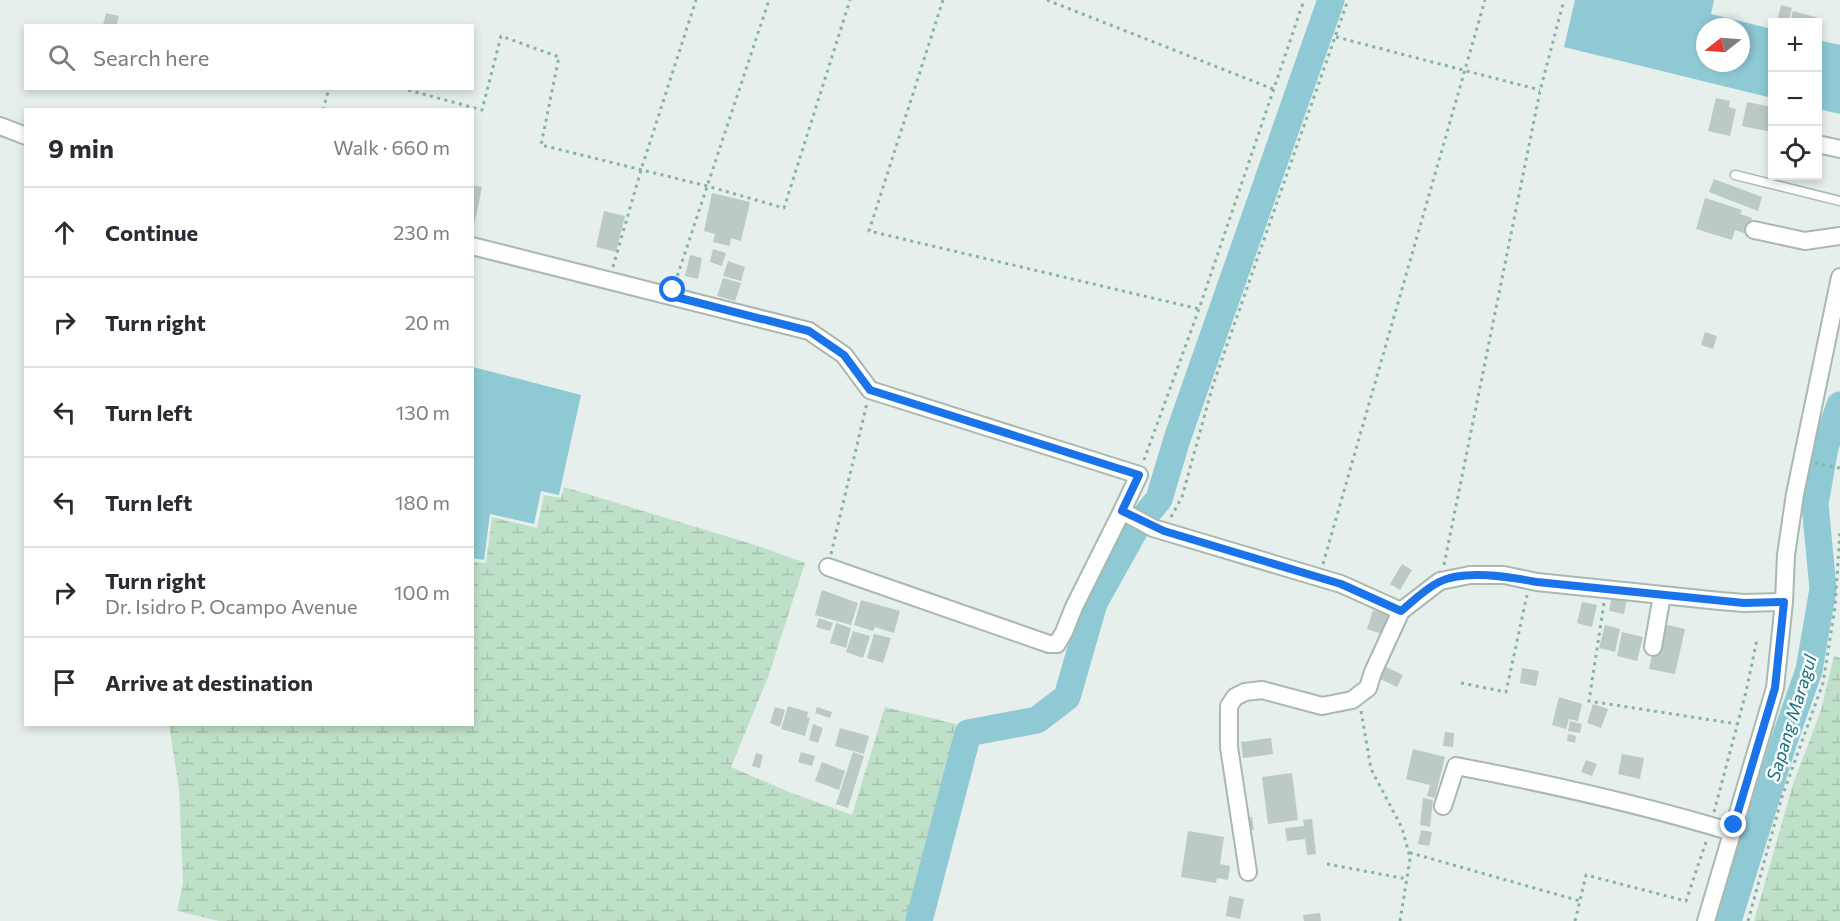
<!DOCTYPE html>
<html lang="en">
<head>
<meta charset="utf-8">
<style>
	body { margin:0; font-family:Commissioner,sans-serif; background:#f7f7f7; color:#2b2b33 }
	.controls { position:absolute; right:18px; top:18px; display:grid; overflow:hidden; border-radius:0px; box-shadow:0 3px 9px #0003 }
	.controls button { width:54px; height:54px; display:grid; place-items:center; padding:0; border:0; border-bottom:2px solid #e1e1e2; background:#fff; color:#2b2b33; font:30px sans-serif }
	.compass { position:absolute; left:1696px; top:18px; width:54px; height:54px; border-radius:50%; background:#fff; box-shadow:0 3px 9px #0003; rotate:253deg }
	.stop { position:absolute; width:18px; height:18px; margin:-14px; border:4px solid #1a73e8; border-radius:50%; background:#fff }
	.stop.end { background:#1a73e8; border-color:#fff; box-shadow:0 2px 6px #0008 }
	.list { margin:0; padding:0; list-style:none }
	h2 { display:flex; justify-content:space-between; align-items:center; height:78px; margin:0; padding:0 24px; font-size:26px }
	h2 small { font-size:20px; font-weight:400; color:#7c7c81 }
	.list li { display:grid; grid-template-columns:39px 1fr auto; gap:18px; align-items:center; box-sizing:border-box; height:90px; padding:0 24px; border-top:2px solid #e1e1e2 }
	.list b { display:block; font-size:22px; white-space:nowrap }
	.list p { margin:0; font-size:20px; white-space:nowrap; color:#7c7c81 }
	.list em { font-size:20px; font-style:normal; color:#7c7c81 }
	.icon { flex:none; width:33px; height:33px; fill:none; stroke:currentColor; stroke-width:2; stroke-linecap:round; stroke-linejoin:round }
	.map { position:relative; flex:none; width:1840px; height:921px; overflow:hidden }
	.search { position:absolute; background:#fff; box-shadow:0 3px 9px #0003; left:24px; top:24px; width:450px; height:66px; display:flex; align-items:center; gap:15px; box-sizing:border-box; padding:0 21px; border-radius:0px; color:#7c7c81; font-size:22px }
	.panel { position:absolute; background:#fff; box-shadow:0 3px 9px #0003; left:24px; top:108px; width:450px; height:618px; border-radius:0px }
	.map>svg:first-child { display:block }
	.wetland { fill:url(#wetland-marsh) }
	.water { fill:#8ec9d4; fill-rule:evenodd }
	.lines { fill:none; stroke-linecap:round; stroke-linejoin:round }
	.river { stroke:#8ec9d4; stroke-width:27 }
	.building { fill:#bbcac4 }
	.lane-casing { stroke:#a8b8b2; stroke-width:11 }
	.street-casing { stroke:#a8b8b2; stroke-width:20 }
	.path { stroke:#86b3a5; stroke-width:3; stroke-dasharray:3 4.5; stroke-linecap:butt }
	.lane { stroke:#fff; stroke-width:8 }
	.street { stroke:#fff; stroke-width:16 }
	.route { stroke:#1a73e8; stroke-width:8 }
	.labels { text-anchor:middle; stroke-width:5; stroke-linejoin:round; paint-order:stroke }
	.water-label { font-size:18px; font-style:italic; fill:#1c6f80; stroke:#f7fbf9 }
</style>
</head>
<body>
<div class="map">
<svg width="1840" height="921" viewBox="0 0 1840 921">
	<defs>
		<pattern id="wetland-marsh" width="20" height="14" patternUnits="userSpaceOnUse" patternTransform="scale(1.5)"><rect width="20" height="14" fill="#bfe0c8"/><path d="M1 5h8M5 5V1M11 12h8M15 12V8" fill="none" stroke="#a4c1ad"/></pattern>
	</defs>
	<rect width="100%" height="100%" fill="#e6efeb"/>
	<!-- wetland -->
	<path class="wetland" d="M564,487L752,544L805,563L768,677L731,767L789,792L852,815L885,707L956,724L943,785L906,921H219L177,911L183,882L179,789L169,725L472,724L473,562L486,563L492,517L537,528L544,495L561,498Z
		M1834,656L1840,658V921H1754L1793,784L1821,710Z"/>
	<!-- water -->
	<path class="water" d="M1575,0H1714L1711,14L1772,29V98L1564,47ZM1705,27H1741V63H1705Z
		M1818,40L1840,45V114L1818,109Z
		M473,367L581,395L559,495L541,491L534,524L490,514L484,560L473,558Z"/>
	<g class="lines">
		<!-- river -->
		<path class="river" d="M919,921L968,733L1037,720L1067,697L1094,603L1137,526L1159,499L1177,439L1331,0
			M1728,921L1784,741L1809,670L1823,589L1815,504L1825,447L1840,405"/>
	</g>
	<!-- building -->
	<path class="building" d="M1781,5L1792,8L1788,22H1777Z
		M1793,11L1819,18L1818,22H1790Z
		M106,13L119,16L116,26L103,25Z
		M1716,98L1730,101L1729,107L1736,109L1730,136L1708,131Z
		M1747,102L1772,107V132L1742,126Z
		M1818,125L1822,126L1819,143H1818Z
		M1714,179L1762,197L1758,211L1709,192Z
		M472,185L482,187L474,226H472Z
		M712,193L750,202L741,241L731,238L730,246L713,242L715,234L704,231Z
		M1705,198L1742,210L1740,214L1752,218L1747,234L1735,230L1732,240L1696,229Z
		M604,211L625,216L616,252L596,247Z
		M713,249L726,253L722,266L710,262Z
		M690,255L702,258L698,279L685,276Z
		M728,261L745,267L741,281L723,276Z
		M723,278L741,283L735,301L717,296Z
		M1705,332L1717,336L1713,349L1701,345Z
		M1402,564L1412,570L1400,590L1390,584Z
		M822,590L858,603L851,625L815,615Z
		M1612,594L1627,597L1624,614L1609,611Z
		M861,600L900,611L894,633L875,627L873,631L854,625Z
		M1582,602L1597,605L1592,627L1577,623Z
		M1373,610L1388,615L1382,634L1367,629Z
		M819,618L833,623L830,631L816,627Z
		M836,623L851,628L846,648L830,643Z
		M1659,623L1685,629L1675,674L1649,669Z
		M1605,625L1620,629L1615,652L1599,648Z
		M853,631L870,636L863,658L846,652Z
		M1622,632L1643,637L1637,661L1617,656Z
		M874,634L891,638L883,663L867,658Z
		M1384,666L1403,675L1397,687L1378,678Z
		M1522,668L1539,671L1536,686L1520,683Z
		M1559,697L1582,704L1578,721L1569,719L1566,729L1552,725Z
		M1593,704L1608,709L1601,728L1587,723Z
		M788,706L808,712L807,717L810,718L805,736L781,729Z
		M775,707L785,710L780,727L770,723Z
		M817,707L832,712L830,718L815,713Z
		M1570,721L1582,724L1580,733L1568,731Z
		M813,724L823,728L818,743L809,740Z
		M840,728L869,736L864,754L835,746Z
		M1445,732L1454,733L1453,747L1443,746Z
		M1568,734L1576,736L1575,743L1567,741Z
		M1271,738L1273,754L1243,758L1241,742Z
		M1413,749L1445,757L1435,798L1427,796L1430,785L1406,779Z
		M801,752L815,756L812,766L798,762Z
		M853,752L864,756L848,808L836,804Z
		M756,753L763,755L760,768L752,766Z
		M1622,754L1644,758L1640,779L1618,774Z
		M1586,760L1597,764L1592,776L1581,772Z
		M822,762L845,771L839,790L815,781Z
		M1292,773L1298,820L1268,824L1262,777Z
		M1423,798L1433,800L1430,827L1420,825Z
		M1252,817L1254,830L1246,831L1244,818Z
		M1312,819L1316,854L1307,855L1305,839L1287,841L1285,828L1304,826L1303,820Z
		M1421,830L1432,832L1429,846L1418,844Z
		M1188,831L1224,837L1220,864L1230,866L1228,880L1217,878L1216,883L1181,877Z
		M1229,896L1244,899L1240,919L1226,916Z
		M1320,913L1321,921H1304L1303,915Z"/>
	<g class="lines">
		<!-- lane casing -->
		<g class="lane-casing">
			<path id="lane" d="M1735,175L1840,201"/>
		</g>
		<!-- street casing -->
		<g class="street-casing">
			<path id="street" d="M0,126L26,136
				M1822,145L1840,149
				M1754,230L1805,241L1840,236
				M472,246L809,331L844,355L870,390L1139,475L1122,511
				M828,567L1049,644H1057L1064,632L1074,607L1122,511L1153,528L1341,584L1401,611
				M1653,647L1662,595
				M1443,806L1456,766C1550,784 1640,804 1732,832
				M1248,872L1229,747V706L1235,697L1245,692L1262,690L1322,706L1352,700L1368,688L1373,672L1401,611L1440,581L1470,575H1504L1537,582L1720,601L1744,603L1784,602
				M1706,921L1775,688L1784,602L1786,555L1795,494L1840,277"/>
		</g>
		<!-- path -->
		<path class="path" d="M943,0L869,231L1199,309
			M1047,0L1273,89
			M1336,37L1540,90
			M401,88L482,110L501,36L559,57L541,145L707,186L784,208L850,0
			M323,110L329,88
			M613,267L641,170L696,0
			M675,283L769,0
			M1144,460L1199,309L1304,0
			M1815,463L1840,468
			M1171,517L1182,497L1213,385L1348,0
			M831,554L867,403
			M1323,564L1485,0
			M1444,565L1540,91L1564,0
			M1604,603L1589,701L1737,724
			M1461,683L1506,692L1527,595
			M1361,711L1371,769L1402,828L1410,857
			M1714,812L1746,692L1757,639
			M1327,864L1407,879
			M1400,921L1411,853L1580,901
			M1575,921L1586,875L1686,901L1707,839
			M1748,921L1782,797L1823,683L1835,607L1840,532"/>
		<!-- lane -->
		<use href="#lane" class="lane"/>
		<!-- street -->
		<use href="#street" class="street"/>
	</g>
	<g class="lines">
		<!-- route -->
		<path class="route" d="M673,290L672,296L809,331L844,355L870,390L1139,475L1122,511L1164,531L1341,584L1401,611C1413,601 1425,589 1439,582C1464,569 1510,577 1537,582L1744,603L1784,602L1775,688L1734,825"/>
	</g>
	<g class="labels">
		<!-- water labels -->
		<g class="water-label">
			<text transform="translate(1792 718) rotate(-73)" y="6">Sapang Maragul</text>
		</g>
	</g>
</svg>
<div class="controls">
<button>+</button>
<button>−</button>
<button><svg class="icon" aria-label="locate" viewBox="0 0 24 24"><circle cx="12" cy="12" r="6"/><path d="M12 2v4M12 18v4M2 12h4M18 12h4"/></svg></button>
</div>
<svg class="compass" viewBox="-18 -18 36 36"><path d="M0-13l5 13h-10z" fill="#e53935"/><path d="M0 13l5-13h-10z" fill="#7c7c81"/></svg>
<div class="stop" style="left:673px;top:290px"></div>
<div class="stop end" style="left:1734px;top:825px"></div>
<div class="search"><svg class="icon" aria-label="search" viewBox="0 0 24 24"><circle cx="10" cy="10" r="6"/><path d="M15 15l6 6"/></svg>Search here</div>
<section class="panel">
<h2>9 min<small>Walk · 660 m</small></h2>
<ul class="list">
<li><svg class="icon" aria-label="ahead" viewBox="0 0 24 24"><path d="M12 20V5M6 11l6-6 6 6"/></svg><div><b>Continue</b></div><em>230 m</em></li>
<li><svg class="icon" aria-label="right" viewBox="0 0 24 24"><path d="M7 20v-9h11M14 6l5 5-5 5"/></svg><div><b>Turn right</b></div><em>20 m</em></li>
<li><svg class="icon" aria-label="left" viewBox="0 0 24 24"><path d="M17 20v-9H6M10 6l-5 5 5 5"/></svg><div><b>Turn left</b></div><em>130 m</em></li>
<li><svg class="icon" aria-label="left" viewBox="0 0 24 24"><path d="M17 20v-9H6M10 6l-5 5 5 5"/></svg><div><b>Turn left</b></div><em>180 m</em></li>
<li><svg class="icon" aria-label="right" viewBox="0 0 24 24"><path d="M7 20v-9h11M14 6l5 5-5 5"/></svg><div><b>Turn right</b><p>Dr. Isidro P. Ocampo Avenue</p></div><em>100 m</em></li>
<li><svg class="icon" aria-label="arrive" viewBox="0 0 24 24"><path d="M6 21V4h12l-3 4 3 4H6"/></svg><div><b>Arrive at destination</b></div></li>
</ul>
</section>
</div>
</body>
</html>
